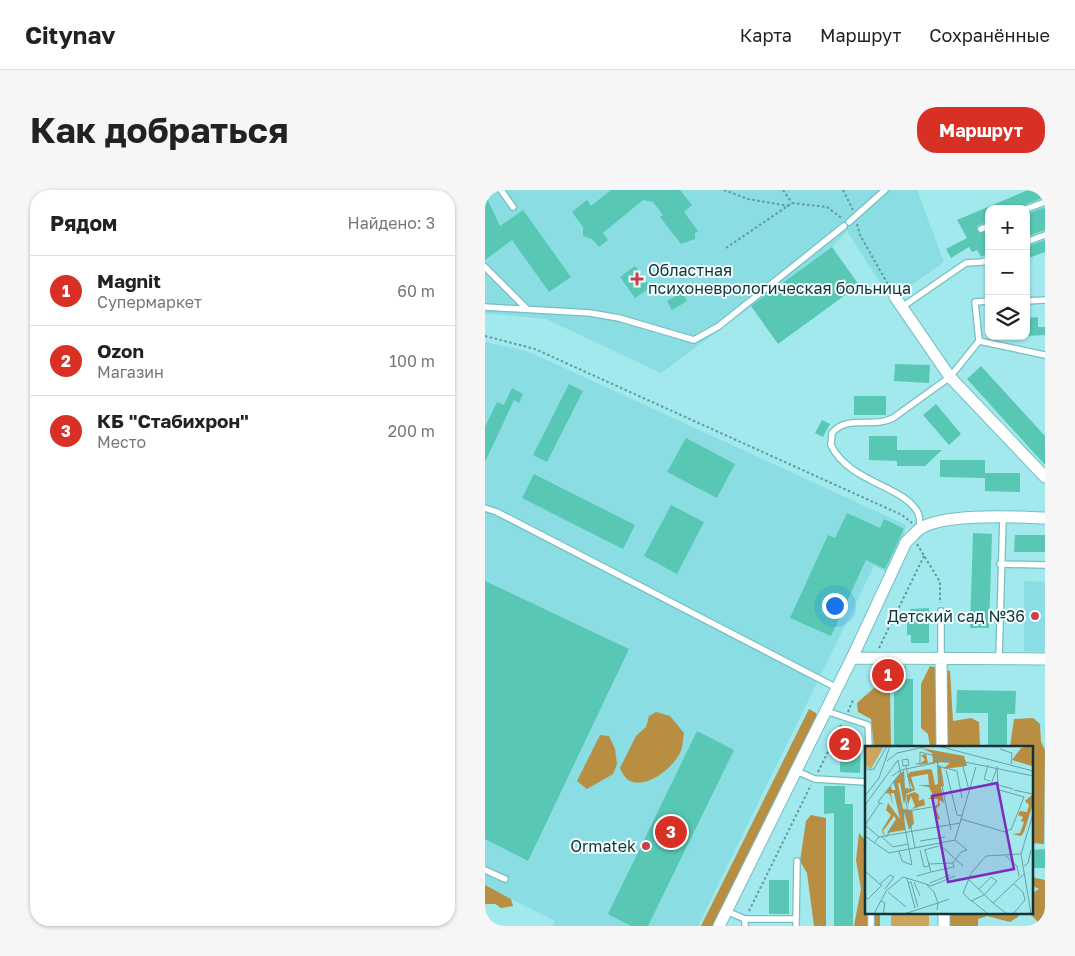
<!DOCTYPE html>
<html lang="ru">
<head>
<meta charset="utf-8">
<style>
	body { margin:0; font-family:"Golos Text",sans-serif; background:#f6f6f6; color:#222 }
	.controls { position:absolute; right:15px; top:15px; display:grid; overflow:hidden; border-radius:10px; box-shadow:0 1px 4px #0004 }
	.controls button { width:45px; height:45px; display:grid; place-items:center; padding:0; border:0; border-bottom:1px solid #e0e0e0; background:#fff; color:#222; font:25px sans-serif }
	.you { position:absolute; left:349px; top:415px; width:18px; height:18px; margin:-12px; border:4px solid #fff; border-radius:50%; background:#1a73e8; box-shadow:0 0 0 8px #1a73e833 }
	.badge { display:grid; place-items:center; width:32px; height:32px; border-radius:50%; background:#d93025; color:#fff; font-size:16px; font-weight:700 }
	.pin { position:absolute; translate:-50% -50%; border:2px solid #fff; box-shadow:0 1px 5px #0006 }
	.list { margin:0; padding:0; list-style:none }
	h2 { display:flex; justify-content:space-between; align-items:center; height:65px; margin:0; padding:0 20px; font-size:21px }
	h2 small { font-size:16px; font-weight:400; color:#767676 }
	.list li { display:grid; grid-template-columns:32px 1fr auto; gap:15px; align-items:center; box-sizing:border-box; height:70px; padding:0 20px; border-top:1px solid #e0e0e0 }
	.list b { display:block; font-size:19px; white-space:nowrap }
	.list p { margin:0; font-size:16px; white-space:nowrap; color:#767676 }
	.list em { font-size:16px; font-style:normal; color:#767676 }
	.icon { flex:none; width:28px; height:28px; fill:none; stroke:currentColor; stroke-width:2; stroke-linecap:round; stroke-linejoin:round }
	.map { position:relative; flex:none; width:560px; height:736px; overflow:hidden; border-radius:20px }
	header { display:flex; align-items:center; gap:30px; box-sizing:border-box; height:70px; padding:0 25px; background:#fff; border-bottom:1px solid #e0e0e0 }
	header strong { font-size:24px }
	nav { display:flex; gap:28px; margin-inline-start:auto; font-size:18px }
	.intro { display:flex; align-items:center; justify-content:space-between; box-sizing:border-box; height:120px; padding:0 30px }
	h1 { margin:0; font-size:35px }
	.button { padding:12px 22px; border-radius:20px; background:#d93025; color:#fff; font-size:18px; font-weight:700 }
	main { display:flex; gap:30px; padding:0 30px }
	aside { flex:1; background:#fff; border-radius:20px; box-shadow:0 1px 4px #0004 }
	.map>svg:first-child { display:block }
	.built { fill:#8adde2 }
	.green { fill:#cea55d }
	.forest { fill:#b88e42 }
	.building { fill:#58c8b5 }
	.lines { fill:none; stroke-linecap:round; stroke-linejoin:round }
	.service-casing { stroke:#76bec2; stroke-width:8 }
	.minor-casing { stroke:#76bec2; stroke-width:13 }
	.path { stroke:#63989b; stroke-width:2; stroke-dasharray:2.5 2.5; stroke-linecap:butt }
	.service { stroke:#fff; stroke-width:5.5 }
	.minor { stroke:#fff; stroke-width:11 }
	.poi-dot { fill:#cd3d49; stroke:#f1feff; stroke-width:2 }
	.labels { text-anchor:middle; stroke-width:4; stroke-linejoin:round; paint-order:stroke }
	.poi-label { font-size:16px; fill:#163436; stroke:#f1feff; text-anchor:end }
	.inset-road { fill:none; stroke:#69a1a4; stroke-width:1 }
	.view { fill:#7b2cbf; fill-opacity:0.15; stroke:#7b2cbf; stroke-width:2.5 }
	.inset-edge { fill:none; stroke:#163436; stroke-width:2.5 }
</style>
</head>
<body>
<header>
<strong>Citynav</strong>
<nav><a>Карта</a><a>Маршрут</a><a>Сохранённые</a></nav>
</header>
<div class="intro"><h1>Как добраться</h1><a class="button">Маршрут</a></div>
<main>
<aside>
<h2>Рядом<small>Найдено: 3</small></h2>
<ul class="list">
<li><span class="badge">1</span><div><b>Magnit</b><p>Супермаркет</p></div><em>60 m</em></li>
<li><span class="badge">2</span><div><b>Ozon</b><p>Магазин</p></div><em>100 m</em></li>
<li><span class="badge">3</span><div><b>КБ &quot;Стабихрон&quot;</b><p>Место</p></div><em>200 m</em></li>
</ul>
</aside>
<div class="map">
<svg width="560" height="736" viewBox="0 0 560 736">
	<rect width="100%" height="100%" fill="#a1e9ed"/>
	<!-- built -->
	<path class="built" d="M0,0H432L459,72L406,110L362,41L347,57L176,183L61,129L0,123Z
		M0,152L41,161L64,171L421,335L419,346L401,381L389,376L213,736H67L70,731L0,696Z
		M539,391L560,392V462L539,461Z"/>
	<!-- green -->
	<path class="green" d="M406,722H444V736H406Z"/>
	<!-- forest -->
	<path class="forest" d="M445,476L465,481L468,531L486,528L494,532L495,557H445L443,544L436,538V494Z
		M389,498L405,503L406,557H389L386,529L373,522L372,513Z
		M324,519L331,523L332,529L229,736H216Z
		M171,522L185,526L199,543C198,549 198,557 195,563C185,583 146,610 135,578L151,546L161,537L164,526Z
		M548,528L555,534L556,552L560,560L559,654L546,653V557H525L529,529Z
		M115,545L124,546L130,559L132,574L128,584L102,599L92,591Z
		M326,625L341,628V736H329L322,683L315,671L321,631Z
		M374,643L381,651V722H395V736H369L376,699L371,670Z
		M546,687L560,690V732L554,733L543,722H546V704L554,699L546,695Z
		M0,695L26,709L28,716L16,718L10,714H0Z
		M461,722H535L533,727L525,732L502,726L493,729V736H465Z"/>
	<!-- building -->
	<path class="building" d="M126,0H195L207,15L199,22L213,41L210,43V49L196,54L175,27L178,25L168,12L158,10L118,43L123,50L114,57L107,49L98,46V37L87,22L102,10L106,16Z
		M543,0H560V7L529,19H504V31L492,36V40L495,43L504,41V63L496,67L492,60L487,62L484,57L466,68L461,59L482,48L472,30Z
		M0,4L15,36L38,20L86,87L64,102L27,50L0,70Z
		M560,17V40L541,47V24Z
		M560,50V62L541,69V57Z
		M347,57L374,95L293,154L266,116Z
		M150,76L166,97L150,108L135,87Z
		M197,102L202,111L187,120L182,111Z
		M553,127V137H560V145L541,146V128Z
		M410,174L445,175L444,193L409,191Z
		M496,176L560,246V275L482,189Z
		M84,194L98,201L62,272L48,265Z
		M27,198L38,204L34,213L29,210L0,272V237L12,212L19,215Z
		M369,206H401V225H369Z
		M451,214L476,244L464,255L438,225Z
		M337,230L345,234L338,247L330,243Z
		M384,246H412V260H457L440,276H412V271L384,270Z
		M201,248L250,274L232,308L182,282Z
		M455,270H500V288L455,287Z
		M500,283H535V302L500,301Z
		M49,284L150,335L138,359L37,308Z
		M186,315L219,332L192,384L159,366Z
		M362,323L395,338L399,329L419,339L400,379L381,370L346,446L305,428L343,345L350,348Z
		M488,343L507,344L504,438H485Z
		M530,345H560V362H529Z
		M0,391L144,459L43,671L0,649Z
		M444,418V453H426V445H422V426H426L425,419Z
		M399,476H421V489H428V557H409V498H399Z
		M472,500L531,501L530,524H522V557H503V523H471Z
		M212,541L249,560L163,736H146L123,724Z
		M355,549H376L375,583L355,582Z
		M339,596H360V614H368V736H349V623L339,624Z
		M560,659V678H546V660Z
		M284,690H304V724H284Z"/>
	<g class="lines">
		<!-- service casing -->
		<g class="service-casing">
			<path id="service" d="M16,0L28,17
				M541,19L560,12
				M364,32L400,0
				M496,39L504,36
				M541,52L560,45
				M0,77L41,118
				M541,111L560,110
				M0,117L105,123L134,128L209,150L234,136L359,36
				M417,117L481,73L497,72L504,70
				M494,151L490,112L504,111
				M0,318L12,322L352,498
				M435,339C435,334 435,327 433,323C420,296 363,292 346,255L347,243C363,224 388,239 408,228L465,187L494,151L560,165
				M515,374L560,375
				M456,421V467
				M514,468L518,327
				M341,521L383,535L384,557
				M311,581L330,589L381,592
				M0,680L20,689
				M241,721L260,729V736
				M386,722V736
				M260,729H311
				M0,730L1,736
				M311,736L312,671"/>
		</g>
		<!-- minor casing -->
		<g class="minor-casing">
			<path id="minor" d="M410,107L465,187L560,287
				M456,467L457,557
				M367,468L560,469
				M459,722V736
				M234,736L367,468L421,352C426,348 430,342 436,338C461,323 530,327 560,328"/>
		</g>
		<!-- path -->
		<path class="path" d="M239,0L263,9L304,16
			M298,0L307,13
			M358,0L368,20
			M372,34L375,45L405,98
			M241,58L307,13L342,17L358,29
			M0,146L50,159L417,325L427,333
			M432,354L455,392V413
			M394,458L439,366
			M363,522L368,510
			M333,582L356,535
			M264,721L326,595"/>
		<!-- service -->
		<use href="#service" class="service"/>
		<!-- minor -->
		<use href="#minor" class="minor"/>
	</g>
	<!-- markers -->
	<g class="poi-dot">
		<path d="M149.5 81.5h5v5h5v5h-5v5h-5v-5h-5v-5h5z"/>
		<circle cx="550" cy="426" r="5"/>
		<circle cx="161" cy="656" r="5"/>
	</g>
	<g class="labels">
		<!-- poi labels -->
		<g class="poi-label">
			<text x="163" y="86" text-anchor="start">Областная<tspan x="163" dy="18">психоневрологическая больница</tspan></text>
			<text x="540" y="432">Детский сад №36</text>
			<text x="151" y="662">Ormatek</text>
		</g>
	</g>
	<!-- overview -->
	<g transform="translate(380 556)">
		<rect width="168" height="168" fill="#a1e9ed"/>
		<path d="M1,0H19L6,23L1,19Z" fill="#cea55d"/>
		<path d="M163,0L167,2V20L147,14L156,2ZM56,2L99,10L102,20L78,23L85,17L75,16L53,19L60,14L56,9L61,8L63,17L68,16L67,7ZM72,18L76,21L79,40L76,41L79,57L74,54L75,59L71,63L75,73H72L68,62L73,58V53H63L68,50L64,41L53,39H64L63,28L46,31L50,44L41,48L39,59L35,37H33L38,63L46,64L50,60L46,50L43,59L41,49L50,46L54,49L53,60V55L59,53L60,59L47,63L49,77L44,84L39,66L40,84L22,87L31,73L29,70L18,85L20,89L18,88L17,84L26,69L21,64L23,57L35,73L29,47H26L28,60L25,48L20,47L26,40L27,44H31L28,36L39,24L40,42L48,43L42,30L45,26L64,23L67,24L70,39L73,38ZM167,49V61L159,86L156,90L147,88L155,87L159,76L156,75L158,71L153,69L155,65L162,66L164,59L160,55Z" fill="#b88e42"/>
		<path class="inset-road" d="M73,0L168,25M135,3L147,7L146,18M43,13L44,19L38,20L37,14ZM33,14L50,102M22,15L32,7L63,0M97,17L104,44M51,18L55,17V6L71,10M0,19L4,24L9,23L22,0M123,19L119,33L125,35M73,20L92,25L97,52M132,20L133,39L148,43M81,24L92,69L97,70M27,30L36,24L84,14M29,36L37,66M126,38L132,22M131,43L159,51L146,84M149,44L168,48M40,46L46,45L41,20M0,50L14,32L25,0M18,58L13,56L36,26M0,59L33,14M96,73L140,86L146,83M0,79L15,57M0,79L14,91M86,84L71,10L168,30M0,90L24,107L90,94M17,91L28,101L43,98M21,91L32,76M90,94L111,21M55,95L80,91M9,97L14,91L95,77M74,98L98,120M55,104L59,121L64,120M59,104L74,100M34,105L37,115L47,119L37,66L67,61M141,110L152,120L154,130M63,118L88,117L96,106L102,104L90,94M159,120L163,117L166,104M0,125L17,140M66,126L89,121L88,117M106,127L121,110L156,108M106,128L98,147L106,155L119,149L132,135L126,131L114,143M52,130L66,126L60,104M42,132L50,162M102,132L128,157L160,127M49,136L55,150M43,137L46,136L53,161M65,137L85,129M15,138L25,129L29,131L20,143M61,138L66,140L90,130M23,146L41,161M0,151L3,153L16,140M16,155L20,157L18,168M107,155L123,168M128,157L142,168M72,164L73,157L84,153M9,168L21,145L38,131L61,138L69,146L73,157L39,168M148,168L160,154L158,146L149,138M166,168L156,108L168,68"/>
		<path class="view" d="M132,37L149,123L83,136L67,50Z"/>
		<rect width="168" height="168" class="inset-edge"/>
	</g>
</svg>
<div class="controls">
<button>+</button>
<button>−</button>
<button><svg class="icon" aria-label="layers" viewBox="0 0 24 24"><path d="M12 4l9 5-9 5-9-5zM3 14l9 5 9-5"/></svg></button>
</div>
<div class="you"></div>
<div class="pin badge" style="left:403px;top:485px">1</div>
<div class="pin badge" style="left:360px;top:554px">2</div>
<div class="pin badge" style="left:186px;top:642px">3</div>
</div>
</main>
</body>
</html>
